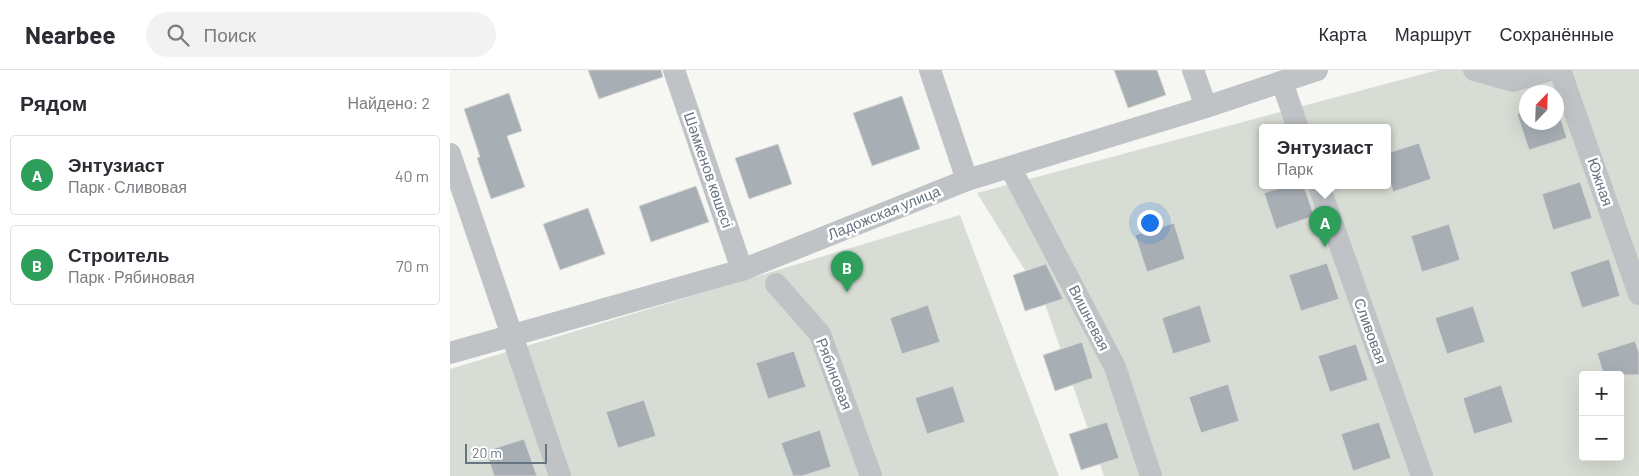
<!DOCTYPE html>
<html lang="ru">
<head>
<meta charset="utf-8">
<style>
	body { margin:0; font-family:Barlow,sans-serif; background:#f2f2f3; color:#2b2b33 }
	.controls { position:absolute; right:15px; bottom:15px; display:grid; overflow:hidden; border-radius:5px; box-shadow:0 5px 20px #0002 }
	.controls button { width:45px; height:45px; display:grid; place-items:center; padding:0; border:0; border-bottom:1px solid #e1e1e2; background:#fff; color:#2b2b33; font:25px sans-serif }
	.compass { position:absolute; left:1069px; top:15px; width:45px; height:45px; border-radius:50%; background:#fff; box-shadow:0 5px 20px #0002; rotate:23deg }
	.scale { position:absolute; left:15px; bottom:12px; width:82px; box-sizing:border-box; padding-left:5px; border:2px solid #677581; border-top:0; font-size:14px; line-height:18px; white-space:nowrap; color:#677581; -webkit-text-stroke:4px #fff; paint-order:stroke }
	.you { position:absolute; left:699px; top:152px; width:18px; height:18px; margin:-12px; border:4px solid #fff; border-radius:50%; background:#1a73e8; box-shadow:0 0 0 8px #1a73e833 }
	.badge { display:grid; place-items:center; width:32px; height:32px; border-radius:50%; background:#d55f34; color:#fff; font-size:16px; font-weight:700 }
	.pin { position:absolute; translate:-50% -41px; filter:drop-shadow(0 1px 2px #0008) }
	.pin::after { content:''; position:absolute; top:26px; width:18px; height:15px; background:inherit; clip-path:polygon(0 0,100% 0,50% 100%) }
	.popup { position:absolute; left:809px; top:54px; width:132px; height:65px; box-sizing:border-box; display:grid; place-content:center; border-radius:5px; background:#fff; filter:drop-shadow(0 1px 4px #0005); font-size:16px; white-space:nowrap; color:#7c7c81 }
	.popup b { font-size:19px; color:#2b2b33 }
	.popup::after { content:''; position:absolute; left:50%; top:100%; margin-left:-10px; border:10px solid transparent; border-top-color:#fff }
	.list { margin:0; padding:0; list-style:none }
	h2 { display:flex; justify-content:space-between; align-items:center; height:65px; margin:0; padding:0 20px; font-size:21px }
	h2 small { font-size:16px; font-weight:400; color:#7c7c81 }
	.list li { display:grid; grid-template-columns:32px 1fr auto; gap:15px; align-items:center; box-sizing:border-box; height:80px; margin:0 10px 10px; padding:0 10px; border:1px solid #e1e1e2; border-radius:5px }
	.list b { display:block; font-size:19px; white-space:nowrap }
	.list p { margin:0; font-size:16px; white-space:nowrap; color:#7c7c81 }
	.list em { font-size:16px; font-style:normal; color:#7c7c81 }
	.icon { flex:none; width:28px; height:28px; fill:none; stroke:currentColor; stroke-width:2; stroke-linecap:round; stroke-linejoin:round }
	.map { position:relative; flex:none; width:1189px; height:406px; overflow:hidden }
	header { display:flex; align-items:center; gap:30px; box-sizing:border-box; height:70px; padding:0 25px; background:#fff; border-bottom:1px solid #e1e1e2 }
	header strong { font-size:24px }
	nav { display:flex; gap:28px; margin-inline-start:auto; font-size:18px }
	.search { width:350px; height:45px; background:#f2f2f3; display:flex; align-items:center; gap:12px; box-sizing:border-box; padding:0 18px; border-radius:28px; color:#7c7c81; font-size:19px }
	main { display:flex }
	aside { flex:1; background:#fff }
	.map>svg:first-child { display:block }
	.green { fill:#d7dcd4; fill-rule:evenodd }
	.building { fill:#a8afb4; stroke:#d7d7d5 }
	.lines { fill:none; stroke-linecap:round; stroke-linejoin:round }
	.street { stroke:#bfc3c6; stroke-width:22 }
	.labels { text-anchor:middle; stroke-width:5; stroke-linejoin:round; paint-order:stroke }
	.street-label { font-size:15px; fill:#677581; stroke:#fff }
</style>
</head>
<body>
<header>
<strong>Nearbee</strong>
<div class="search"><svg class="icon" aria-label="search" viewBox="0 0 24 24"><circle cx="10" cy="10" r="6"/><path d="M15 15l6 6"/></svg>Поиск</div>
<nav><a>Карта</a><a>Маршрут</a><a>Сохранённые</a></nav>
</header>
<main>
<aside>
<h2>Рядом<small>Найдено: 2</small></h2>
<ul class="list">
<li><span class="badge" style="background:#2e9e5b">A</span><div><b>Энтузиаст</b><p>Парк · Сливовая</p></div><em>40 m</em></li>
<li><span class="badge" style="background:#2e9e5b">B</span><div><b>Строитель</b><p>Парк · Рябиновая</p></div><em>70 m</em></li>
</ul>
</aside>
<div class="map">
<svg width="1189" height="406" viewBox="0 0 1189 406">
	<rect width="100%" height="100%" fill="#f6f6f3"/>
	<!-- green -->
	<path class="green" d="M988,0H1189V406H654L594,231L527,123ZM1076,22H1106V52H1076ZM812,58H938V116H812ZM1133,305H1170V387H1133Z
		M510,145L609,406H0V299Z"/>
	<!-- building -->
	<path class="building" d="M138,0H211L213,7L149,29Z
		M664,0H707L716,25L678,38Z
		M59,23L72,61L57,66L75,117L41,129L27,88L30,87L14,39Z
		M452,26L470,79L422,96L403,43Z
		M1106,35L1117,68L1079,80L1067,44L1076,41V52H1106Z
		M969,73L981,109L943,122L938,104V83Z
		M328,74L342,114L299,129L285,88Z
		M1130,112L1142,148L1103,160L1092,124Z
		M246,116L259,152L201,172L189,136Z
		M836,116H854L864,146L826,159L814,123Z
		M138,138L155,184L110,200L93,154Z
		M724,153L735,189L697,202L685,165Z
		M999,154L1010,190L972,202L961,166Z
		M1159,189L1170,226L1132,238L1120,202Z
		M877,193L889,229L851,241L839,205Z
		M596,194L613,229L575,241L563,205Z
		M478,235L490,272L452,284L440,248Z
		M750,235L761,272L723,284L712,248Z
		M1023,236L1035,272L997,284L985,248Z
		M1185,271L1189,283V305H1154L1147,283Z
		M632,272L643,308L605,321L593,285Z
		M906,274L918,310L880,322L868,286Z
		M344,281L356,317L318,329L306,293Z
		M778,314L789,351L751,363L739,327Z
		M1051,315L1063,352L1024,364L1013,328Z
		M503,316L515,352L477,364L465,328Z
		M194,330L206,366L168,378L156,342Z
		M657,352L669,388L631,400L619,364Z
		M929,352L941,388L903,401L891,364Z
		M370,360L381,397L352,406H343L331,373Z
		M74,369L87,406H44L36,381Z"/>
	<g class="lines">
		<!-- street -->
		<path class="street" d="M224,0L292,200
			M480,0L517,110
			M743,0L756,37
			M1024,0L1063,11L1100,0
			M1110,0L1189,224
			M832,12L848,58
			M0,84L110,406
			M560,97L665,297L701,406
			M869,116L972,406
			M326,214L370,264L421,406
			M0,283L292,200L517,110L756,37L867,0"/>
	</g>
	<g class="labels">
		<!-- street labels -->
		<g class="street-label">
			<text transform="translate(258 100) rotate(71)" y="5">Шәмкенов көшесі</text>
			<text transform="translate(1150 112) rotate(71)" y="5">Южная</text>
			<text transform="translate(434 143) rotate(-22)" y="5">Ладожская улица</text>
			<text transform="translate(639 248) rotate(63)" y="5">Вишневая</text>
			<text transform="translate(920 261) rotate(70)" y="5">Сливовая</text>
			<text transform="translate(384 304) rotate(69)" y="5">Рябиновая</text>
		</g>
	</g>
</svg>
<div class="controls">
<button>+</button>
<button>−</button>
</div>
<svg class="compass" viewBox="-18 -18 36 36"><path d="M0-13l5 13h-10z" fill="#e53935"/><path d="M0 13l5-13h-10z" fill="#7c7c81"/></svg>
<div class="scale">20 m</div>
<div class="you"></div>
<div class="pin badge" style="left:875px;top:177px;background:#2e9e5b">A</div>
<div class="popup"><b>Энтузиаст</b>Парк</div>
<div class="pin badge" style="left:397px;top:222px;background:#2e9e5b">B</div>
</div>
</main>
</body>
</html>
